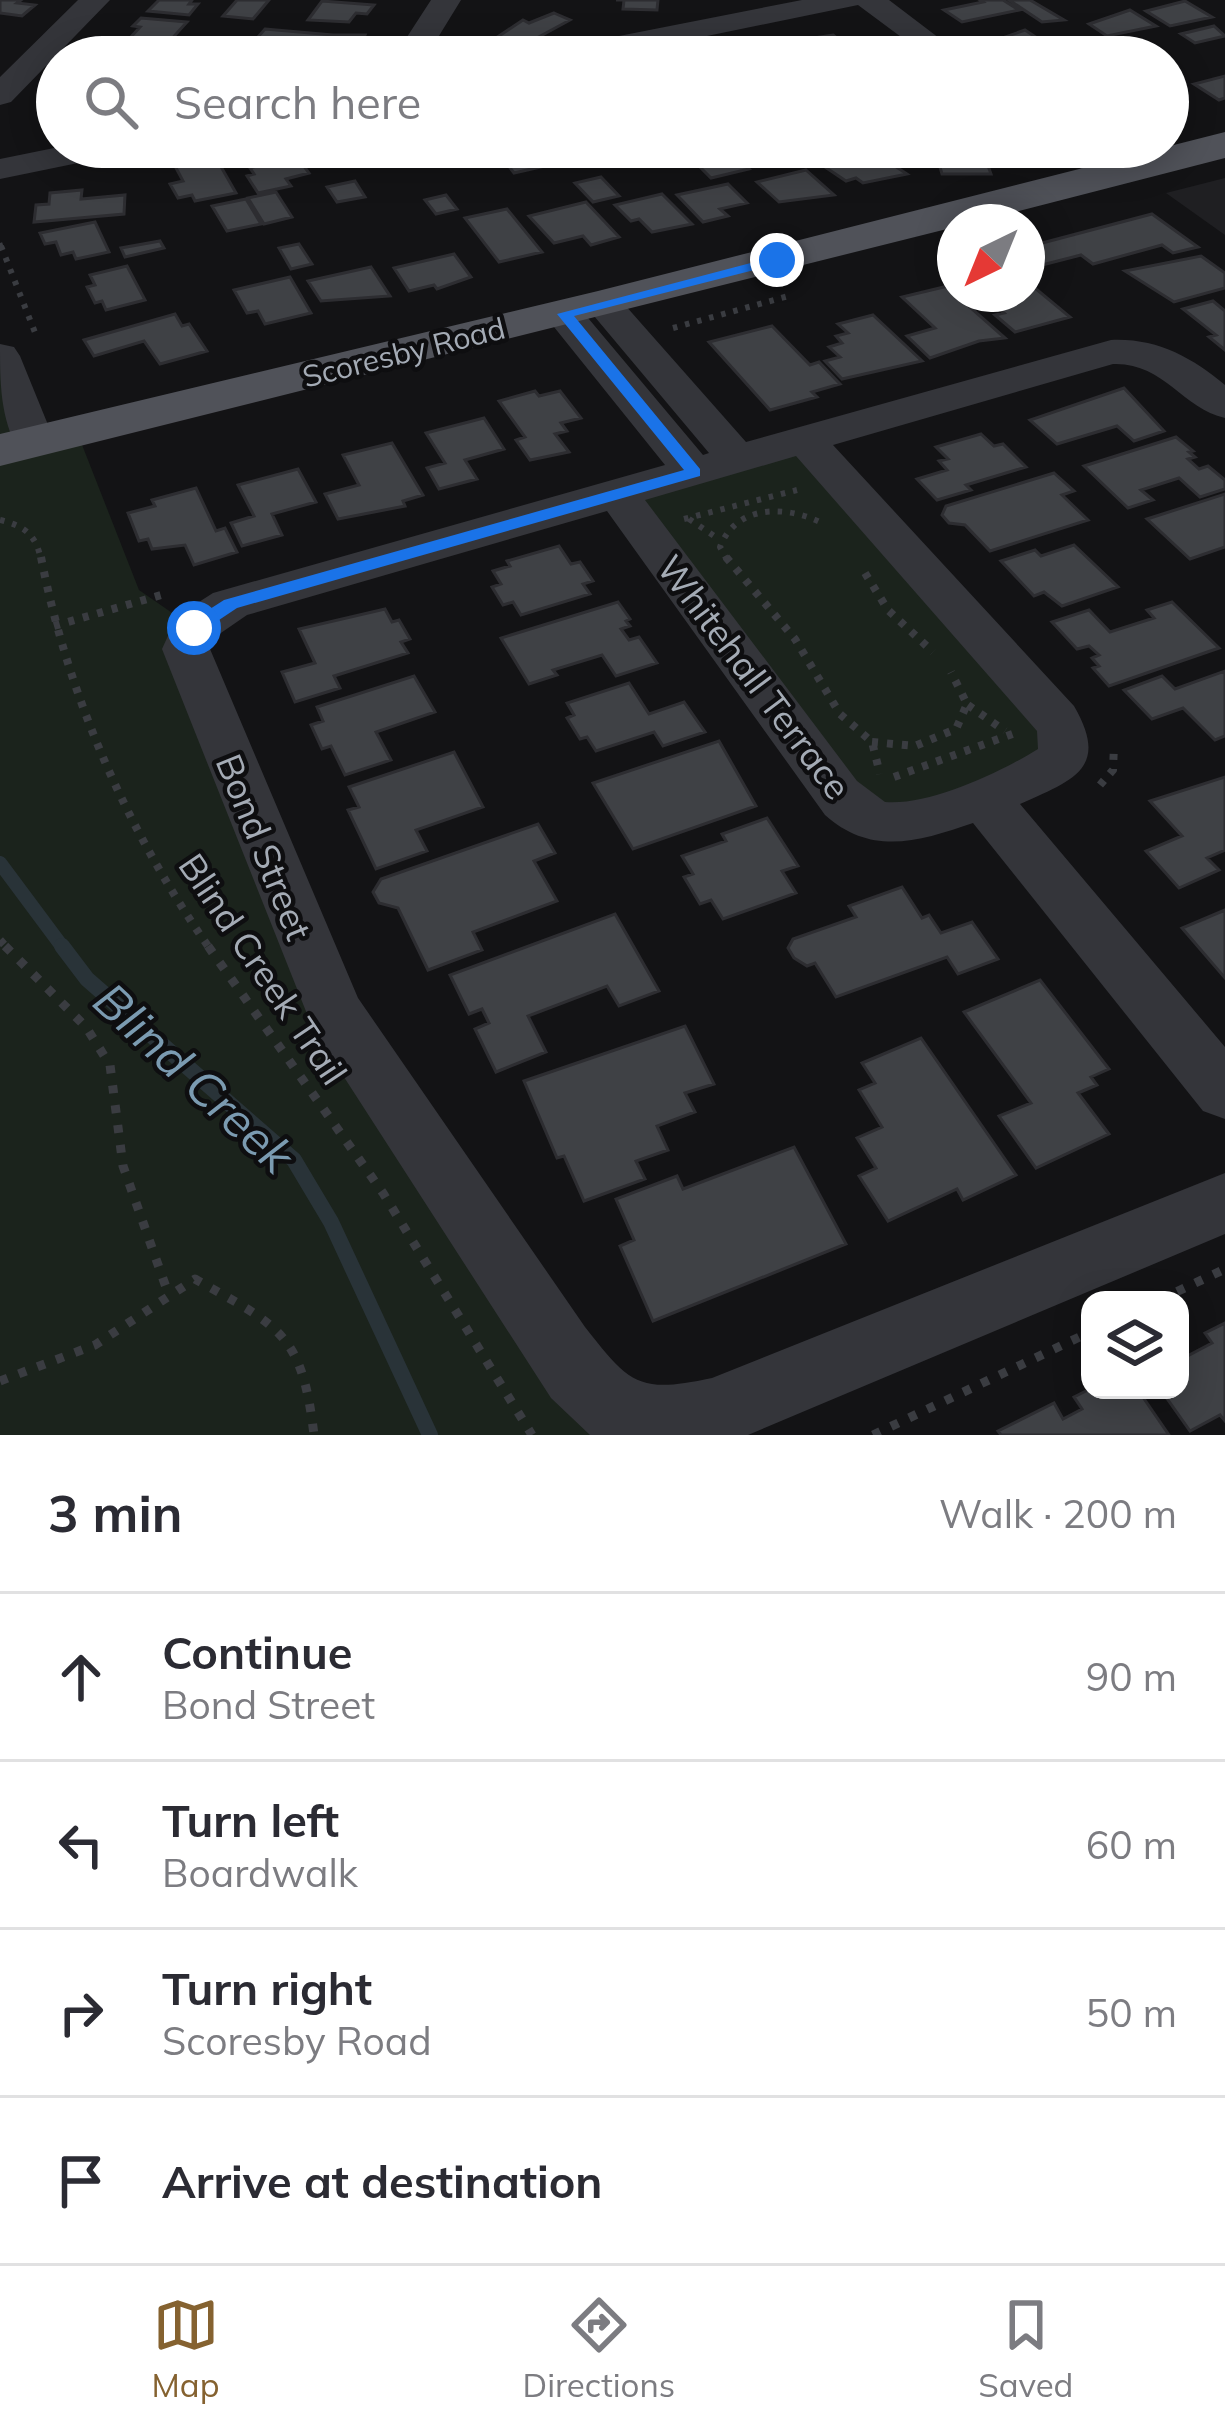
<!DOCTYPE html>
<html lang="en">
<head>
<meta charset="utf-8">
<style>
	body { margin:0; font-family:Mulish,sans-serif; background:#f2f2f3; color:#2b2b33 }
	.controls { position:absolute; right:36px; bottom:36px; display:grid; overflow:hidden; border-radius:24px; box-shadow:0 6px 30px #0003 }
	.controls button { width:108px; height:108px; display:grid; place-items:center; padding:0; border:0; border-bottom:3px solid #e1e1e2; background:#fff; color:#2b2b33; font:60px sans-serif }
	.compass { position:absolute; left:937px; top:204px; width:108px; height:108px; border-radius:50%; background:#fff; box-shadow:0 6px 30px #0003; rotate:223deg }
	.stop { position:absolute; width:36px; height:36px; margin:-27px; border:9px solid #1a73e8; border-radius:50%; background:#fff }
	.stop.end { background:#1a73e8; border-color:#fff; box-shadow:0 3px 12px #0008 }
	.list { margin:0; padding:0; list-style:none }
	h2 { display:flex; justify-content:space-between; align-items:center; height:156px; margin:0; padding:0 48px; font-size:51px }
	h2 small { font-size:39px; font-weight:400; color:#7c7c81 }
	.list li { display:grid; grid-template-columns:78px 1fr auto; gap:36px; align-items:center; box-sizing:border-box; height:168px; padding:0 48px; border-top:3px solid #e1e1e2 }
	.list b { display:block; font-size:45px; white-space:nowrap }
	.list p { margin:0; font-size:39px; white-space:nowrap; color:#7c7c81 }
	.list em { font-size:39px; font-style:normal; color:#7c7c81 }
	.icon { flex:none; width:66px; height:66px; fill:none; stroke:currentColor; stroke-width:2; stroke-linecap:round; stroke-linejoin:round }
	.map { position:relative; flex:none; width:1225px; height:1435px; overflow:hidden }
	.search { position:absolute; background:#fff; box-shadow:0 6px 30px #0003; left:36px; right:36px; top:36px; height:132px; display:flex; align-items:center; gap:30px; box-sizing:border-box; padding:0 42px; border-radius:66px; color:#7c7c81; font-size:45px }
	.sheet { height:828px; background:#fff }
	nav { display:flex; justify-content:space-around; align-items:center; box-sizing:border-box; height:168px; border-top:3px solid #e1e1e2; background:#fff; font-size:33px; color:#7c7c81 }
	nav a { display:grid; justify-items:center; gap:6px }
	nav .on { color:#856230 }
	.map>svg:first-child { display:block }
	.built { fill:#1f1f22 }
	.green { fill:#1b231c }
	.lines { fill:none; stroke-linecap:round; stroke-linejoin:round }
	.stream-far1 { stroke:#293338; stroke-width:14 }
	.stream { stroke:#293338; stroke-width:16 }
	.building { fill:#3f4145; stroke:#2d2d31; stroke-width:3 }
	.path-far3 { stroke:#3a3c41; stroke-width:4.5; stroke-dasharray:4.5 6; stroke-linecap:butt }
	.path-far2 { stroke:#3a3c41; stroke-width:6; stroke-dasharray:4.5 8; stroke-linecap:butt }
	.path-far1 { stroke:#3a3c41; stroke-width:8; stroke-dasharray:6 9; stroke-linecap:butt }
	.path { stroke:#3a3c41; stroke-width:9; stroke-dasharray:8 12; stroke-linecap:butt }
	.minor { fill:#34353a; fill-rule:evenodd }
	.major { fill:#505259; fill-rule:evenodd }
	.route { fill:#1a73e8 }
	.labels { text-anchor:middle; stroke-width:9; stroke-linejoin:round; paint-order:stroke }
	.far-street-label { font-size:30px; fill:#a4abb5; stroke:#0e0e10 }
	.street-label { font-size:36px; fill:#a4abb5; stroke:#0e0e10 }
	.near-water-label { font-size:48px; font-style:italic; fill:#7b9bb1; stroke:#0e0e10 }
</style>
</head>
<body>
<div class="map">
<svg width="1225" height="1435" viewBox="0 0 1225 1435">
	<rect width="100%" height="100%" fill="#131315"/>
	<!-- built -->
	<path class="built" d="M1225,178V235L1166,193Z"/>
	<!-- green -->
	<path class="green" d="M0,356L34,442L77,432L139,590L194,628L318,978L645,1435H0Z
		M806,441L1068,749L884,823L617,493Z"/>
	<g class="lines">
		<!-- stream-far1 -->
		<path class="stream-far1" d="M0,863L64,949"/>
		<!-- stream -->
		<path class="stream" d="M62,946L87,979L294,1160L331,1222L430,1435"/>
	</g>
	<!-- building -->
	<path class="building" d="M0,0H21L17,3L35,5L22,16L0,13Z
		M159,0H192L189,4H198L189,15L148,11Z
		M237,0H269L253,19L223,16Z
		M616,0H658L657,10L623,9L624,0Z
		M980,0H1003L1019,10L962,22L944,10L983,2Z
		M1009,0H1030L1064,20L1042,22Z
		M322,1L374,5L367,14L356,13L349,22L308,20Z
		M1185,1L1212,17L1170,26L1146,11Z
		M1130,10L1156,26L1107,36L1089,24Z
		M554,13L570,20L522,46L499,36L523,20L529,23Z
		M141,18L187,22L168,43L129,39L140,27L133,26Z
		M1214,26L1225,36L1195,43L1181,34Z
		M265,29L333,35H365L355,57H295L262,54L267,48L250,46Z
		M1025,30L1061,54L1011,57L1005,53L1014,51L997,40Z
		M833,35L840,41L857,38L871,48L839,55L826,52L832,57L787,55L799,52L787,42Z
		M225,38L224,48L189,50L190,40Z
		M1225,76V98L1219,100L1194,84Z
		M290,147L309,173L286,179L291,186L258,193L247,176L254,174L250,168L260,165L253,155Z
		M311,147H373L377,151L322,163Z
		M699,147H726L749,169L711,178L683,150Z
		M934,147H985L998,149L1002,160L987,163L991,174H942Z
		M872,151L907,174L863,183L856,178L846,181L825,167Z
		M542,157L549,165L514,173L507,164Z
		M216,158L236,193L195,201L192,195L178,198L170,184L183,181L175,166Z
		M806,170L834,195L779,202L757,182Z
		M601,177L619,196L593,202L575,183Z
		M355,181L365,197L337,202L327,187Z
		M728,184L747,203L720,209L728,216L703,222L677,195Z
		M82,190L81,199L125,195L124,214L34,222L36,205L49,204L50,193Z
		M276,192L292,217L264,224L248,198Z
		M662,194L692,224L652,232L639,219L631,221L615,205Z
		M446,195L457,209L436,214L425,200Z
		M246,199L261,224L227,231L212,206Z
		M586,202L619,237L591,245L583,236L554,243L529,216Z
		M507,209L542,252L499,262L465,218Z
		M1152,214L1198,247L1173,253L1162,245L1093,264L1081,255L1038,266L1027,258V247Z
		M95,222L109,252L76,259L73,252L61,255L56,242L45,244L40,233Z
		M160,241L164,248L125,257L121,248Z
		M299,244L312,264L291,269L279,248Z
		M454,254L471,277L437,289L434,285L409,291L394,268Z
		M1201,256L1225,273V288L1174,302L1125,271Z
		M127,266L145,300L106,310L102,301L95,303L87,287L95,285L90,275Z
		M371,267L390,296L321,301L308,281Z
		M1027,273L1037,282L1030,284L1070,317L1015,332L995,315L1004,313L982,294H1027Z
		M290,277L311,313L265,324L258,311L247,313L234,290Z
		M948,286L955,294L1005,338L979,341L930,358L907,336L935,328L902,297Z
		M1213,301L1225,311V350L1209,337L1216,335L1183,309Z
		M175,314L182,326L189,324L207,351L160,364L144,341L94,356L84,340Z
		M873,315L922,361L842,379L825,361L840,357L829,347L842,343L836,336L848,333L838,324Z
		M772,326L810,365L819,362L840,384L812,392L817,397L770,410L709,342Z
		M1124,388L1164,431L1134,441L1117,426L1057,444L1030,420Z
		M535,391L539,396L560,391L581,418L561,423L567,431L555,434L569,452L530,460L516,440L525,437L499,401Z
		M484,418L504,449L465,460L477,479L439,489L427,468L445,463L426,433Z
		M981,434L994,446L1003,444L1026,467L966,485L971,490L937,500L917,479L947,470L939,461L948,459L936,447Z
		M1176,437L1193,451L1189,452L1195,457L1188,459L1199,469L1208,466L1225,480V489L1200,497L1179,478L1141,490L1153,500L1128,508L1084,466Z
		M392,443L423,495L403,501L405,506L338,519L325,494L359,485L343,455Z
		M298,469L316,502L272,514L282,535L242,546L231,523L254,516L238,485Z
		M1054,473L1074,491L1062,495L1088,520L990,551L965,525L949,523L942,515L946,506Z
		M196,488L216,531L225,528L237,552L194,565L185,545L152,549L148,539L139,541L128,513L155,506L152,500Z
		M1225,494V547L1190,559L1147,519Z
		M1074,545L1118,587L1062,606L1044,592L1034,596L1001,561L1035,550L1041,556Z
		M559,546L571,564L580,562L593,581L583,584L590,594L521,615L513,602L503,605L492,587L501,584L493,571L510,566L507,561Z
		M618,602L630,619L626,621L630,626L621,629L629,640L639,637L657,663L616,676L602,655L553,670L557,675L529,684L501,638Z
		M1172,602L1219,648L1109,686L1093,668L1099,666L1092,658L1099,655L1089,646L1077,649L1052,622L1089,610L1110,632L1154,618L1147,610Z
		M385,609L392,622L399,620L410,639L401,642L408,653L334,676L340,688L295,702L282,672L315,663L299,629Z
		M1225,671V736L1215,740L1183,708L1152,719L1124,690L1162,676L1175,689Z
		M414,676L435,712L376,732L391,760L345,775L331,746L322,749L311,725L323,721L317,707Z
		M629,683L649,714L684,702L705,732L663,746L654,732L596,751L587,737L580,739L567,718L574,715L567,703Z
		M719,741L756,806L633,849L593,783Z
		M454,752L483,807L416,830L427,851L376,869L348,810L359,807L349,787Z
		M1225,777V850L1207,858L1219,870L1179,888L1146,851L1182,836L1150,801Z
		M767,818L798,866L782,871L796,893L723,919L711,900L700,904L684,877L693,874L682,856L726,841L722,834Z
		M538,824L555,853L534,861L557,901L473,932L482,950L428,970L398,908L379,903L373,892L381,879Z
		M902,887L922,918L929,915L941,933L972,922L998,959L958,974L947,957L836,997L815,963L807,966L794,958L788,948L793,939L856,917L849,906Z
		M1225,910V978L1182,928Z
		M615,914L659,991L619,1006L607,986L528,1016L546,1052L496,1072L475,1029L489,1023L482,1009L469,1014L450,975Z
		M1040,980L1109,1069L1091,1077L1097,1085L1078,1093L1109,1134L1036,1168L999,1116L1031,1103L964,1012Z
		M685,1026L714,1084L685,1093L695,1112L657,1126L668,1150L636,1161L645,1179L584,1201L564,1156L557,1158L524,1081Z
		M921,1038L1016,1175L963,1200L957,1189L888,1221L859,1176L876,1168L857,1138L882,1127L859,1090L875,1083L862,1063Z
		M794,1147L846,1244L653,1321L620,1246L634,1240L616,1199L677,1176L683,1189Z
		M1225,1323V1421L1220,1415L1190,1431L1161,1390H1180V1360L1212,1343L1205,1333Z
		M1090,1389L1138,1390L1169,1435H1001L998,1431L1054,1403L1063,1419L1082,1409L1074,1397Z"/>
	<g class="lines">
		<!-- path-far3 -->
		<path class="path-far3" d="M500,57L522,53
			M143,155L181,147
			M0,243L2,249"/>
		<!-- path-far2 -->
		<path class="path-far2" d="M1,246L36,335
			M673,328L792,295
			M684,519L797,490
			M689,519L720,540
			M0,520C24,526 36,534 41,560
			M727,560L720,547C736,505 784,505 820,522"/>
		<!-- path-far1 -->
		<path class="path-far1" d="M41,557C68,697 128,832 210,949
			M726,557L795,639L840,714L872,742L880,774
			M865,573L888,610L933,652
			M54,626L168,593
			M968,705L1005,731
			M872,742L915,746L956,729L967,704L951,672
			M894,777L1015,733
			M1100,785L1113,770L1114,745
			M0,940L8,949"/>
		<!-- path -->
		<path class="path" d="M5,946L86,1027L110,1065L123,1166L167,1290
			M208,946L383,1193L532,1435
			M1159,1300L1225,1269
			M0,1381L95,1345L195,1279C280,1327 302,1333 314,1435
			M873,1435L1090,1332"/>
		<!-- minor -->
		<path class="minor" d="M78,0H110L11,102L0,105V77Z
			M431,0H461L426,57H394Z
			M802,0H889L964,57H928L858,5L605,57H542L558,48Z
			M59,147H127L122,154L0,179V159Z
			M1054,147H1093L1125,174L1120,181H1096Z
			M603,292L617,296L746,442L1111,340C1157,338 1191,357 1225,385V418C1182,408 1163,362 1113,364L833,445L1074,706C1110,768 1074,780 1020,804L1225,1047V1119L1203,1111L973,823C920,841 872,857 825,815L607,511L247,615L215,637L210,649L358,998L585,1327C630,1384 638,1394 712,1378L1225,1173V1234L748,1435H590L551,1398L313,1029L162,649L177,616L213,593L665,465L550,322L545,314L550,306H578L703,455L709,453L584,304L589,296ZM796,456L1037,731L1038,749C1001,772 929,806 885,802L857,781L645,500Z
			M0,344L14,347L20,356L55,442L49,451L34,455L19,451C0,418 0,382 0,344Z"/>
		<!-- major -->
		<path class="major" d="M1225,132V158L976,222H955V227L0,466V434L598,291Z"/>
	</g>
	<!-- route -->
	<path class="route" d="M777,256L782,263L574,316L700,469V476L237,608L201,632H188V623L224,600L684,470L557,314Z"/>
	<g class="labels">
		<!-- far-street labels -->
		<g class="far-street-label">
			<text transform="translate(404 353) rotate(-14)" y="10">Scoresby Road</text>
		</g>
		<!-- street labels -->
		<g class="street-label">
			<text transform="translate(754 677) rotate(53)" y="13">Whitehall Terrace</text>
			<text transform="translate(264 847) rotate(68)" y="13">Bond Street</text>
			<text transform="translate(263 969) rotate(56)" y="13">Blind Creek Trail</text>
		</g>
		<!-- near-water labels -->
		<g class="near-water-label">
			<text transform="translate(194 1078) rotate(43)" y="17">Blind Creek</text>
		</g>
	</g>
</svg>
<div class="controls">
<button><svg class="icon" aria-label="layers" viewBox="0 0 24 24"><path d="M12 4l9 5-9 5-9-5zM3 14l9 5 9-5"/></svg></button>
</div>
<svg class="compass" viewBox="-18 -18 36 36"><path d="M0-13l5 13h-10z" fill="#e53935"/><path d="M0 13l5-13h-10z" fill="#7c7c81"/></svg>
<div class="stop" style="left:194px;top:628px"></div>
<div class="stop end" style="left:777px;top:260px"></div>
<div class="search"><svg class="icon" aria-label="search" viewBox="0 0 24 24"><circle cx="10" cy="10" r="6"/><path d="M15 15l6 6"/></svg>Search here</div>
</div>
<section class="sheet">
<h2>3 min<small>Walk · 200 m</small></h2>
<ul class="list">
<li><svg class="icon" aria-label="ahead" viewBox="0 0 24 24"><path d="M12 20V5M6 11l6-6 6 6"/></svg><div><b>Continue</b><p>Bond Street</p></div><em>90 m</em></li>
<li><svg class="icon" aria-label="left" viewBox="0 0 24 24"><path d="M17 20v-9H6M10 6l-5 5 5 5"/></svg><div><b>Turn left</b><p>Boardwalk</p></div><em>60 m</em></li>
<li><svg class="icon" aria-label="right" viewBox="0 0 24 24"><path d="M7 20v-9h11M14 6l5 5-5 5"/></svg><div><b>Turn right</b><p>Scoresby Road</p></div><em>50 m</em></li>
<li><svg class="icon" aria-label="arrive" viewBox="0 0 24 24"><path d="M6 21V4h12l-3 4 3 4H6"/></svg><div><b>Arrive at destination</b></div></li>
</ul>
</section>
<nav>
<a class="on"><svg class="icon" aria-label="map" viewBox="0 0 24 24"><path d="M3 6l6-2 6 2 6-2v14l-6 2-6-2-6 2zM9 4v14M15 6v14"/></svg>Map</a>
<a><svg class="icon" aria-label="directions" viewBox="0 0 24 24"><path d="M12 3l9 9-9 9-9-9zM9 14v-3h6M13 9l2 2-2 2"/></svg>Directions</a>
<a><svg class="icon" aria-label="saved" viewBox="0 0 24 24"><path d="M7 4h10v16l-5-4-5 4z"/></svg>Saved</a>
</nav>
</body>
</html>
